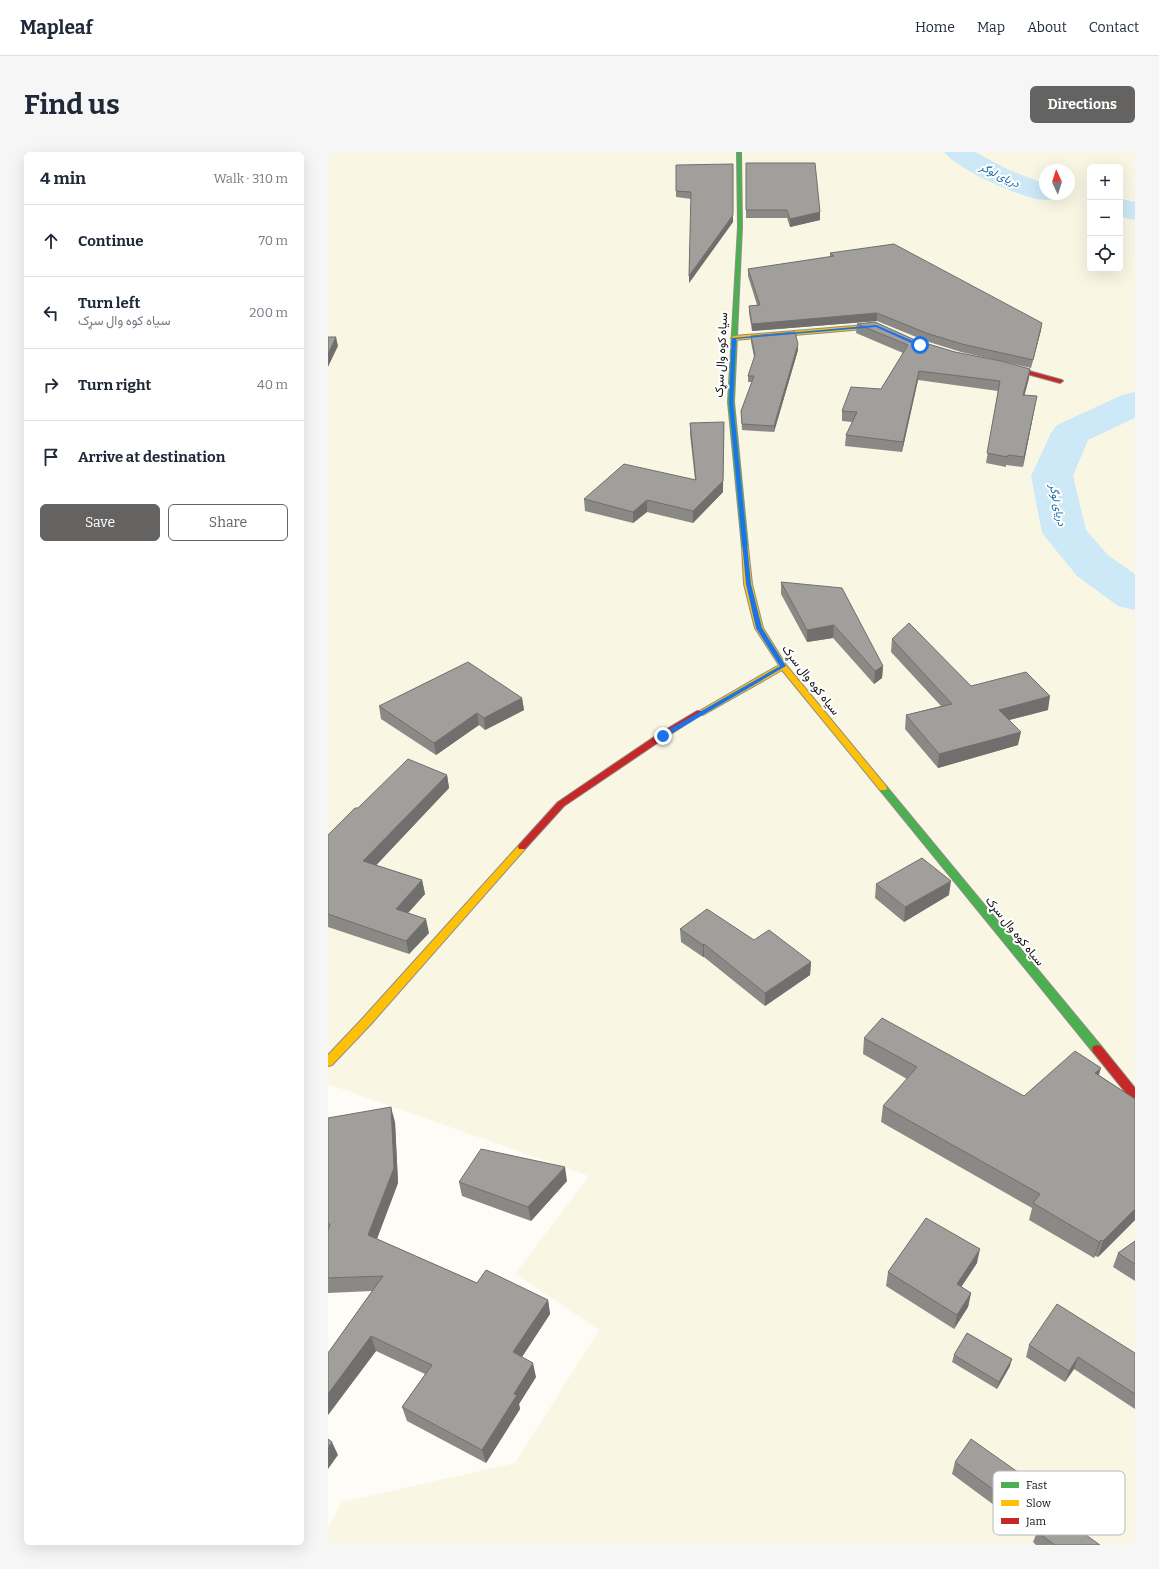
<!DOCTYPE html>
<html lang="en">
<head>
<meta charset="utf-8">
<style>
	body { margin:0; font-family:Bitter,Vazirmatn,serif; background:#f6f6f7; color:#1f2937 }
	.controls { position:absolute; right:12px; top:12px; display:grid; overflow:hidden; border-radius:6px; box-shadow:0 4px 16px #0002 }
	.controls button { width:36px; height:36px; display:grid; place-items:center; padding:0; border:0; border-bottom:1px solid #e0e1e3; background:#fff; color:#1f2937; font:20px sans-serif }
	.compass { position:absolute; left:711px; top:12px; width:36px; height:36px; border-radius:50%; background:#fff; box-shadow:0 4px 16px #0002; rotate:356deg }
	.stop { position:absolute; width:12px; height:12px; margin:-9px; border:3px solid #1a73e8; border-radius:50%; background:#fff }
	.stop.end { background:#1a73e8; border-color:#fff; box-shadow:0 1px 4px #0008 }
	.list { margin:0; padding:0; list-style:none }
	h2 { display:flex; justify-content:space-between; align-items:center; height:52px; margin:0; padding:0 16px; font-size:17px }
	h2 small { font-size:13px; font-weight:400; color:#747a83 }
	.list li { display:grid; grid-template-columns:26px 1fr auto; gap:12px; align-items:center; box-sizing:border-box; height:72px; padding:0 16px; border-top:1px solid #e0e1e3 }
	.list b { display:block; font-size:15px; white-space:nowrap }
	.list p { margin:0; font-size:13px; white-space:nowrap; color:#747a83 }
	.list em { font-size:13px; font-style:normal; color:#747a83 }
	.actions { display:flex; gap:8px; padding:12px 16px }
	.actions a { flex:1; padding:9px 0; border:1px solid #646362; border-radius:6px; text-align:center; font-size:14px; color:#646362 }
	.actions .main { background:#646362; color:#fff }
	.icon { flex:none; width:22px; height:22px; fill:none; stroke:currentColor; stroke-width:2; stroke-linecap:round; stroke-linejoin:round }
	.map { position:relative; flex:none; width:807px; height:1393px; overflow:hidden; border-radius:6px }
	header { display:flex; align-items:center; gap:24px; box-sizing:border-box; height:56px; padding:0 20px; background:#fff; border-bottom:1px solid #e0e1e3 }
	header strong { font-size:19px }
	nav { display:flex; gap:22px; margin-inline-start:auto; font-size:14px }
	.intro { display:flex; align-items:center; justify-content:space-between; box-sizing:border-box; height:96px; padding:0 24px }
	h1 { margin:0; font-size:28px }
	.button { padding:10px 18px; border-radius:6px; background:#646362; color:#fff; font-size:14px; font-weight:700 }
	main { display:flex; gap:24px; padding:0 24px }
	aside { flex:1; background:#fff; border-radius:6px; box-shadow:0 4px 16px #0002 }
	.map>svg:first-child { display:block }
	.farmland { fill:#f9f7e4; fill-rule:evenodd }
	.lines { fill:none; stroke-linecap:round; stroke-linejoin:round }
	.river { fill:#cde8f7; fill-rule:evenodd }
	.fast-casing { stroke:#8e8d8b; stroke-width:2 }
	.slow-casing { stroke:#8e8d8b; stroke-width:2 }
	.jam-casing { stroke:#8e8d8b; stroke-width:2 }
	.fast { fill:#4caf50; fill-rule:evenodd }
	.slow { fill:#ffc107; fill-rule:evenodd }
	.jam { fill:#c62828; fill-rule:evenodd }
	.wall { fill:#8a8986 }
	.shaded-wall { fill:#716f6d }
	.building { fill:#a19f9c; stroke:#716f6d }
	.route { fill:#1a73e8 }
	.labels { text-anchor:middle; stroke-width:4; stroke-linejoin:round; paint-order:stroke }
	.far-water-label { font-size:11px; font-style:italic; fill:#1768a6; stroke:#fff }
	.street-label { font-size:12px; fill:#111; stroke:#fff }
	.key { fill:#fff; stroke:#b8b8b8; stroke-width:1 }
	.key-label { font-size:11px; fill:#111 }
</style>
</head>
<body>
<header>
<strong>Mapleaf</strong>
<nav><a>Home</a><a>Map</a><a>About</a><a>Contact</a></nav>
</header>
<div class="intro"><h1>Find us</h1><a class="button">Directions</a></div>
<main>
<aside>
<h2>4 min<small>Walk · 310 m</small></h2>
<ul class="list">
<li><svg class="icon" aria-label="ahead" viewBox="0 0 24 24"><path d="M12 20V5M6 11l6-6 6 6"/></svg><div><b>Continue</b></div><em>70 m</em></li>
<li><svg class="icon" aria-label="left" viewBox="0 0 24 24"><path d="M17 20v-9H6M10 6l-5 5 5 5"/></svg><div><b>Turn left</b><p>سیاه کوه وال سړک</p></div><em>200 m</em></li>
<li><svg class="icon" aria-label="right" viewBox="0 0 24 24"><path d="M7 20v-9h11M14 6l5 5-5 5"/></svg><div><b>Turn right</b></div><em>40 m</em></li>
<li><svg class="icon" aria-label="arrive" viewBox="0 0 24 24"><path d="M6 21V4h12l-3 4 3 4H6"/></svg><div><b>Arrive at destination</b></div></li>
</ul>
<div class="actions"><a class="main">Save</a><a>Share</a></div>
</aside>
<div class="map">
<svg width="807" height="1393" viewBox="0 0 807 1393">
	<rect width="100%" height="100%" fill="#fdfcf7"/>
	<!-- farmland -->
	<path class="farmland" d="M0,0H807V1393H0V1376L14,1350L187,1311L271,1178L187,1122L261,1024L0,932ZM762,15H792V117H762ZM717,18H741V42H717Z"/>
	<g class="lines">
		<!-- river -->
		<path class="river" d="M616,0H647L681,18L717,32V42H729L727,46C724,47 721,48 718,48C698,49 627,16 616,0Z
			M792,47L807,50V68L792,65Z
			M807,240V266L760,288L745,324L758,378L781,404L807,422V458L790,454L749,424L714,381L703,324L723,281L729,273L794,243Z"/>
		<!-- fast casing -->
		<g class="fast-casing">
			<path id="fast" d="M409,0H413L414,75L406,250L420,395L417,397L414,395L400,250L410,75Z
				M555,633L558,634L773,894L774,897L773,900L769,901L765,900L552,638L551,636Z"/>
		</g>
		<!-- slow casing -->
		<g class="slow-casing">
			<path id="slow" d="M549,172L560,178L557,180L548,176L406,188L403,186L406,184Z
				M417,393L420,395L424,432L435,476L458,513L558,634L559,636L558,638H552L454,518L375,563H369L368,561L451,513L427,476L416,432L414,395Z
				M194,692L197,693L198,695L197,697L43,872L4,913L0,914V903L35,866L191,693Z"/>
		</g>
		<!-- jam casing -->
		<g class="jam-casing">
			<path id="jam" d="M672,211L734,228L735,229L732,231L670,214V212Z
				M369,559H375L376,561L338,585L236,654L197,697H191L190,695L191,693L230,650L332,581Z
				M769,893L773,894L807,936V948L803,947L765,900L764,897L765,894Z"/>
		</g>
		<!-- fast -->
		<use href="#fast" class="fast"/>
		<!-- slow -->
		<use href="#slow" class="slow"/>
		<!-- jam -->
		<use href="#jam" class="jam"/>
	</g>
	<!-- wall -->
	<path class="wall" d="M418,11L492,60V68L462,75L459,66H418Z
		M348,13L405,70L361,131L363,47L348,45Z
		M502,101L713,178L703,216L633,200L598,189L549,169L424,179L421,161V154L429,153L420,124V117L502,105Z
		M529,172L587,188L627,200L702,217L701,226L696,243L707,254L695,315L678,313V315L658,311L670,239L590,228L574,300L517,294L518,283L524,270L514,269V259L553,237L575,201L528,181Z
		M423,184L470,198L446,280L414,278L413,259L424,230H420V224L426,205L423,190Z
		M362,271L395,340L365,371L319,360L305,371L257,359L256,347L367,328L362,282Z
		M453,430L555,514L554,526L546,532L505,486L479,490L453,442Z
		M564,487L643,534L720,558L681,568L690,593L610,616L577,577L578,563L613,554L563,500Z
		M194,546L196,558L157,578L151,573L108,603L53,567L51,554Z
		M119,623L121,636L48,713L94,728L97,742L80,761L101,781L81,802L0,775V683L30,656Z
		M548,732L621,743L576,770L547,746Z
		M352,777L426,788L483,810L482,823L437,854L376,805H375L353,790Z
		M536,886L696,944L771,923L807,947V1068L770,1105L767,1104L766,1106L701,1068L704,1056L553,970L555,954L579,927L535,902Z
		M0,966L67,970L70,1031L49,1087L149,1131L220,1148L222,1162L194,1205L208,1225L191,1252L192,1257L158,1311L79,1269L74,1255L97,1222L48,1199L0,1263V1201L44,1139L0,1141Z
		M239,1029L203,1069L134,1044L131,1030Z
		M807,1089V1129L785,1115L790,1101Z
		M649,1111L633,1135L643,1141L640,1155L626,1177L558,1134L560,1120Z
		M701,1193L807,1201V1257L746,1217L737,1230L698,1205Z
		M626,1203L682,1214L669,1237L624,1210Z
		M627,1310L716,1354L701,1379L624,1322Z
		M709,1380L772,1393H708L705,1390Z"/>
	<!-- shaded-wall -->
	<path class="shaded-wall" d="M492,60V68L462,75V67Z
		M405,63V70L361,131V124Z
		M549,161V169L424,179V172Z
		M714,171L713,178L703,216L705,208Z
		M8,185L10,194L0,215V202Z
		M470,192V198L446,280V274Z
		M702,217L701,226L694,253L695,243Z
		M591,219L590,228L574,300L575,290Z
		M709,244L707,254L695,315L696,305Z
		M396,270L395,340L365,371V359Z
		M319,348V360L305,371V360Z
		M506,473L505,486L479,490V478Z
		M555,514L554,526L546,532L547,519Z
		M722,544L720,558L669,571L671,558Z
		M194,546L196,558L157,578L156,566Z
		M149,561L151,573L108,603L106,591Z
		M693,580L690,593L610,616L611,602Z
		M119,623L121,636L39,723L35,709Z
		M94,728L97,742L71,771L68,757Z
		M623,729L621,743L576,770L577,755Z
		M98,767L101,781L81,802L78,789Z
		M376,792V805H375V793Z
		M483,810L482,823L437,854V841Z
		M773,916L768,933L767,921Z
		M63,955L67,970L70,1031L45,1097L40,1083Z
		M237,1015L239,1029L203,1069L200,1055Z
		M807,1057V1068L770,1105L775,1089Z
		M773,1088L767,1104L766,1106L771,1090Z
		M652,1097L649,1111L626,1146L629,1132Z
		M643,1141L640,1155L626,1177L629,1163Z
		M220,1148L222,1162L188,1214L185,1200Z
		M43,1184L48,1199L0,1263V1242Z
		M750,1205L746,1217L737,1230L741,1219Z
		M684,1207L682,1214L669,1237L671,1230Z
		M205,1211L208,1225L191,1252L192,1257L158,1311L154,1298L186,1242Z
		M4,1290L10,1303L0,1317V1296Z
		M721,1342L716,1354L701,1379L705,1366Z"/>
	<!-- building -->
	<path class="building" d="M418,11H487L492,60L462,67L459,58H418Z
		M405,12V63L361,124L363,40L348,39V13Z
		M566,92L714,171L705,208L634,192L598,181L549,161L424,172L421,154L432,153L420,117L506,104L502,101Z
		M547,170L587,188L627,200L673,209L702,217L695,243L709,244L696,305L680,303L679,305L659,301L672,229L591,219L575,290L518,283L529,260L514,259L523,235L553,237L580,193L529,172Z
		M467,180L470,192L446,274L414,272L413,259L426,224H420L427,203L423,184Z
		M0,185H8L0,202Z
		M396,270L395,329L365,359L319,348L305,360L256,347L296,312L368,328L362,271Z
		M453,430L514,436L555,514L547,519L506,473L479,478Z
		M581,471L643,534L698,520L722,544L671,558L693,580L611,602L578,563L624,552L564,487Z
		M140,510L194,546L156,566L149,561L106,591L51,554Z
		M80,607L119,623L35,709L94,728L68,757L98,767L78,789L0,762V683L27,656H30Z
		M594,706L623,729L577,755L548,732Z
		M379,757L426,788L441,778L483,810L437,841L376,792L375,793L352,777Z
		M554,866L696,944L747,899L773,916L767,921L807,947V1057L775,1089L773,1088L771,1090L705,1051L712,1042L555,954L589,915L536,886Z
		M63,955L66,1016L40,1083L149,1131L158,1118L220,1148L185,1200L205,1211L186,1242L189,1243L154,1298L74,1255L104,1213L43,1184L0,1242V1201L55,1124L0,1126V1079L2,1072H0V966Z
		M153,997L237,1015L200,1055L131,1030Z
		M598,1066L652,1097L629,1132L643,1141L629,1163L560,1120Z
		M807,1089V1112L790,1101Z
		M729,1152L807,1201V1242L750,1205L741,1219L701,1193Z
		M639,1181L684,1207L671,1230L626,1203Z
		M0,1287L4,1290L0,1296Z
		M643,1287L721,1342L705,1366L627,1310Z
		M723,1358L772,1393H727L709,1380Z"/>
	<!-- route -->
	<path class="route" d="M548,173L594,193L590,194L548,175L408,187L405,250L423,432L434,476L458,514L337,585H333V582L452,514L428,476L418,432L401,250L404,186Z"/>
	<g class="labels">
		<!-- far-water labels -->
		<g class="far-water-label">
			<text transform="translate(672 23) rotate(26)" y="4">دریای لوگر</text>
			<text transform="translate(730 353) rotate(78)" y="4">دریای لوگر</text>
		</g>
		<!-- street labels -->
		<g class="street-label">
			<text transform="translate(393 203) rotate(-87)" y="4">سیاه کوه وال سړک</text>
			<text transform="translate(483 528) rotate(52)" y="4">سیاه کوه وال سړک</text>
			<text transform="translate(687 779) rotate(51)" y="4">سیاه کوه وال سړک</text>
		</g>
	</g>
	<!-- legend -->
	<rect x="665" y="1319" width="132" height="64" rx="6" class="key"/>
	<rect x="673" y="1330" width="18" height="6" fill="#4caf50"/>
	<rect x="673" y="1348" width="18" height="6" fill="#ffc107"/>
	<rect x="673" y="1366" width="18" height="6" fill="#c62828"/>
	<g class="key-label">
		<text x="698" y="1337">Fast</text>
		<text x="698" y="1355">Slow</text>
		<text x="698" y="1373">Jam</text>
	</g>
</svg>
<div class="controls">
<button>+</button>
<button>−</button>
<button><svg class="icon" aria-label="locate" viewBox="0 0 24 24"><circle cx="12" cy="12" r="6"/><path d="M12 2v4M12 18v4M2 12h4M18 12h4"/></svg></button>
</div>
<svg class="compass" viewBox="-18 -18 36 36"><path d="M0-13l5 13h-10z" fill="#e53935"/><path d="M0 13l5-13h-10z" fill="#747a83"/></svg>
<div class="stop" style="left:592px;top:193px"></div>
<div class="stop end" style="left:335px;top:584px"></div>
</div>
</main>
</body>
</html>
